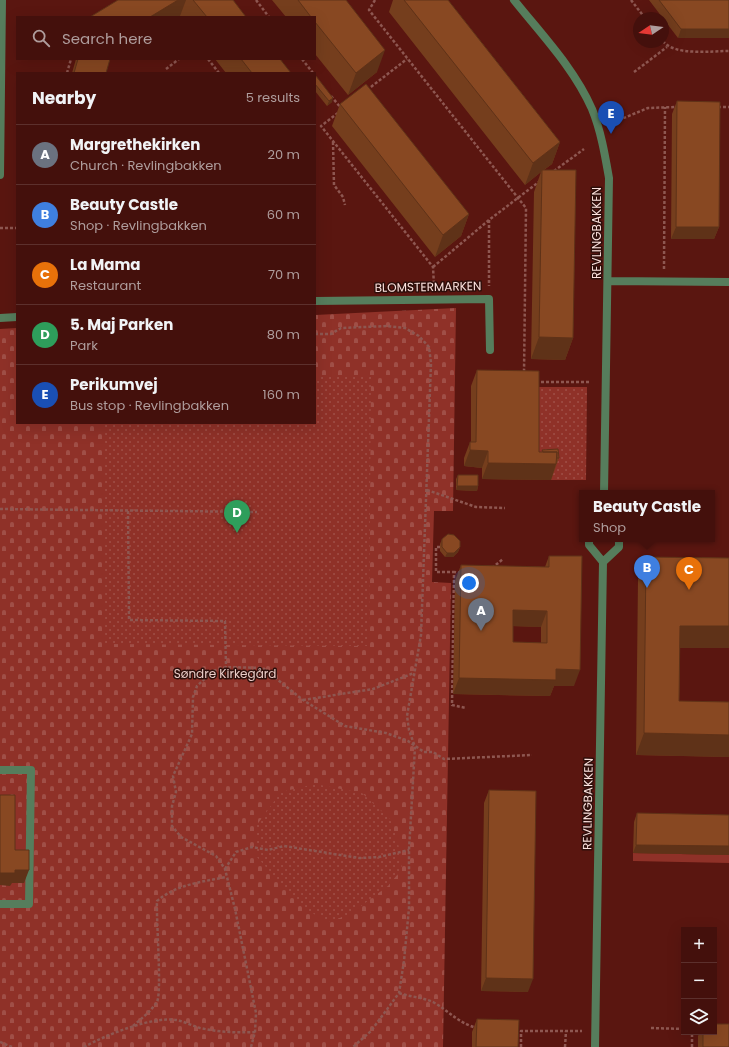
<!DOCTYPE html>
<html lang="en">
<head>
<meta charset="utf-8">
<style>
	body { margin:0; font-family:Poppins,sans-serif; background:#4b1915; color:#f1f3f6 }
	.controls { position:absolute; right:12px; bottom:12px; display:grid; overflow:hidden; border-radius:0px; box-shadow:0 4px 16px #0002 }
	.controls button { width:36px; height:36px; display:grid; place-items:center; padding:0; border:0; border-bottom:1px solid #5c302d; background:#44100c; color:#f1f3f6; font:20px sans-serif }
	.compass { position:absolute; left:633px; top:12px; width:36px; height:36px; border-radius:50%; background:#44100c; box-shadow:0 4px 16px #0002; rotate:257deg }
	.you { position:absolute; left:469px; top:583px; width:14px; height:14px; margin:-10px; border:3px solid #fff; border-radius:50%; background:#1a73e8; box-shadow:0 0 0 6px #1a73e833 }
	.badge { display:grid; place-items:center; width:26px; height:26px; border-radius:50%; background:#8bbbb9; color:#fff; font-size:13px; font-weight:700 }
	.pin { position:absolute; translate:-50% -33px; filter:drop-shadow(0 1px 2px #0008) }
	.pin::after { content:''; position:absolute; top:21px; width:14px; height:12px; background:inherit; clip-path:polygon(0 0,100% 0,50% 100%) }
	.popup { position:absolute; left:579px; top:490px; width:136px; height:52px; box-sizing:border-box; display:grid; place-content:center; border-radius:0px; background:#44100c; filter:drop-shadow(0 1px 3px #0005); font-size:13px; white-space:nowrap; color:#af9d9d }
	.popup b { font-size:15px; color:#f1f3f6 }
	.popup::after { content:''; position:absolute; left:50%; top:100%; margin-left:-8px; border:8px solid transparent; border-top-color:#44100c }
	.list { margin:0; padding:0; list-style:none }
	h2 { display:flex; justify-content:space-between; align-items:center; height:52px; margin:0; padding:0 16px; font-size:17px }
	h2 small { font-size:13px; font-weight:400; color:#af9d9d }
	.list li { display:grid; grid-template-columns:26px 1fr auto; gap:12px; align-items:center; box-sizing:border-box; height:60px; padding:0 16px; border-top:1px solid #5c302d }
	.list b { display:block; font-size:15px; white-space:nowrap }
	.list p { margin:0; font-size:13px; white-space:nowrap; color:#af9d9d }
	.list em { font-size:13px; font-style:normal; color:#af9d9d }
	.icon { flex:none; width:22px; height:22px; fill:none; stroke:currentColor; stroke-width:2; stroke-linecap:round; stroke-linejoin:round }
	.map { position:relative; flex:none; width:729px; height:1047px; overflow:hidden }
	.search { position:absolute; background:#44100c; box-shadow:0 4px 16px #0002; left:16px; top:16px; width:300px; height:44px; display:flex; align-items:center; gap:10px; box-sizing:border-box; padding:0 14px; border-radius:0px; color:#af9d9d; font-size:15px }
	.panel { position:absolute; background:#44100c; box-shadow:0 4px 16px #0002; left:16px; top:72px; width:300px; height:352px; border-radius:0px }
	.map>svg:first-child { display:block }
	.green { fill:#8f3128 }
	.cemetery { fill:url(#cemetery-stones) }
	.park { fill:url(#park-dots) }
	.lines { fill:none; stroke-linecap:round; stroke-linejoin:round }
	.path { stroke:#8e5751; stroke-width:2.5; stroke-dasharray:3 2; stroke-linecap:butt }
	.lane { stroke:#567d5c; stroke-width:8 }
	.street { stroke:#567d5c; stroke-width:8 }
	.wall { fill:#753e1d; fill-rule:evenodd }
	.shaded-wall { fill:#5f3218 }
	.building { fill:#884822; stroke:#5f3218; fill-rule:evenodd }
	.labels { text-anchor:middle; stroke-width:3; stroke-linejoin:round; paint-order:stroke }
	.street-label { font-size:12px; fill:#fde2de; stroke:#2d0f0b }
	.park-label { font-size:12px; fill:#ebcdc8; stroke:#2d0f0b }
</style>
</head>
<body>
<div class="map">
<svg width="729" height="1047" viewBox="0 0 729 1047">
	<defs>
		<pattern id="cemetery-stones" width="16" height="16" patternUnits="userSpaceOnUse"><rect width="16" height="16" fill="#8f3128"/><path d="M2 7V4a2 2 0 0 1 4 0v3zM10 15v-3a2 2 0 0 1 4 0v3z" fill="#a04f47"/></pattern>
		<pattern id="park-dots" width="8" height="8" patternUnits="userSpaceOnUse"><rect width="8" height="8" fill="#8f3128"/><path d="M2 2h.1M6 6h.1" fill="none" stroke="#a04f47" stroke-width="1.8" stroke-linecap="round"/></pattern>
	</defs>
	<rect width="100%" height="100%" fill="#5a1610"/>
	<!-- green -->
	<path class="green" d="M633,853L729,855V863L633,861Z"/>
	<!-- cemetery -->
	<path class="cemetery" d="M456,308L453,511H434L432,582L451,583L443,1047H0V329L17,328V423H315V315Z"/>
	<!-- park -->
	<path class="park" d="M315,375H371L369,646L103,644L105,423H315Z
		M533,387H587L586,480H551V468H533Z
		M315,784L362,793L390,819L398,842L402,869L388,886L349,915L327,922L301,906L256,856V826L281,792Z"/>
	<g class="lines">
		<!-- path -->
		<path class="path" d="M256,0L269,17
			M375,0L369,10L526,208L524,374
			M631,0L645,18
			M663,41C674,56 711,51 729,51
			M208,59L219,73
			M302,59L313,73
			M166,69L179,59
			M634,72L667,47
			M67,73L71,59
			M367,90L407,59
			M331,96L341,108
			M718,107H729
			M338,113L321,126L433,267L434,286
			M614,122L648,108L677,107
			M333,142L334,185L343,197L345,205
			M554,171L584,149
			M489,220V286
			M0,228H17
			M433,267L489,220L540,181
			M664,269L665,107
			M315,334H331L341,328L387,326L405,328L419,336L429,347L431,363L421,635L407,716L409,730L415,747L409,850V908L404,961L399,993L371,1031L353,1047
			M536,382H591
			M427,490L476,507L505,508
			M0,509L257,512
			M128,511L129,620L225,621L226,667
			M440,547H436V572H454
			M492,568L503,559
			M461,573L454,572L452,705L466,708
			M303,700L373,689L414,673
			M225,869L236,852L252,847L268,850L284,846L359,858L379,857L409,850
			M399,993C410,997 422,997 433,1002C449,1011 458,1023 477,1028
			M133,1026C142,1018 151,1011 157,1002C162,992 156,919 157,901C177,884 202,882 226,877
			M651,1028L684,1029
			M0,1042L12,1047
			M84,1047C106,1035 152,1016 177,1020C185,1022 193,1026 200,1028C219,1032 236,1033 255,1032
			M251,1047L255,1032L256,1013L235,909L225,869L216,856L181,837L172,826V806L176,792L173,776L192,734L193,697L197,686L213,671L226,667L263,668L303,700L345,726L386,733L408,741L424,752H433L444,759L532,755
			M521,1047V1031H582
			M565,1047L566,1031
			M692,1047V1032"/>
		<!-- lane -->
		<path class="lane" d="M0,770H31L29,904H0"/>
		<!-- street -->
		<path class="street" d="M514,0C542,35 574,68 592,109C601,131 605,155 609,178L604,493
			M0,175L2,0
			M608,281L729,282
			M315,301L489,299L490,350
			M0,318L17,317
			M589,539V545L603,562L595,1047
			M603,562L619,547V539"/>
	</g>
	<!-- wall -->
	<path class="wall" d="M118,0H233L246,17H181L180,16L178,17H90Z
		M272,0H346L377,72L348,95L315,54V17H286Z
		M393,0H448L560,142L552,164L544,170L573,338L565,360L531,359L534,192L541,172L525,185L389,12Z
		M649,0H729L678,38Z
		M76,59H110L106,73H72Z
		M215,59H280L291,73H226Z
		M315,77L332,102L327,106L315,91Z
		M677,101L719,227L714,239H671L672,114Z
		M340,104L469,214L461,236L435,257L332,126Z
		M477,370L539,452H542V450L559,458L551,480L482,479V468L464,466V458L470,442H471V386Z
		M458,475L478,486L477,491L456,490V479Z
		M442,539L460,547L458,552L453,557H445L440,551V544Z
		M549,556L574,686H554L550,696L453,694L455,581L461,565L545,567ZM513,626L541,627V643L513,642Z
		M646,557L729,558V648H680L679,701L729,702V757L636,755L638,579Z
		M489,790L528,992L481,991L484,803Z
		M637,813L729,815V855L633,853L634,822Z
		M477,1019L518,1047H472V1032Z
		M700,1032H703L729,1047H698V1036Z"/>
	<!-- shaded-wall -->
	<path class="shaded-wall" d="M178,0H186L180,16L178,17H150Z
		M681,29H729V38H678Z
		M385,50L377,72L348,95L356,73Z
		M333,98L332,102L327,106L329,101Z
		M560,142L552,164L542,171V170L541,172L525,185L533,163Z
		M469,214L461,236L435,257L443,235Z
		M676,227H719L714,239H671Z
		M539,337L573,338L565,360L531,359Z
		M470,450L488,451L482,468L464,466Z
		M488,463L556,464L551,480L482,479Z
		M457,486H478L477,491L456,490Z
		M460,547L458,552L453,557H445L447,553Z
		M513,610L547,611L541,627L507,626Z
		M680,626H729V648H672Z
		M556,669L580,670L574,686H554L550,696L453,694L459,678Z
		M644,733L729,735V757L636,755Z
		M636,845L729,846V855L633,853Z
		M15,870H29L24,883H12L10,886L0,885V873Z
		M486,978L533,979L528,992L481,991Z"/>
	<!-- building -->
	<path class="building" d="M118,0H178L150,17H90Z
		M193,0H233L246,17H207Z
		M298,0H346L385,50L356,73L315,22V17H311Z
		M404,0H448L560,142L533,163Z
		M659,0H729V29H681Z
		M78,59H110L106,73H74Z
		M241,59H280L291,73H252Z
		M316,76L333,98L329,101L315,84V77Z
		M366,84L469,214L443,235L340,104Z
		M677,101L720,102L719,227H676Z
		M542,170H576L573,338L539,337Z
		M477,370L539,371V452H557L556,464L488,463V451L470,450V442H476Z
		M558,449L559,458H557V452H543L542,450Z
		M458,475H478V486H457Z
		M448,534L454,535L460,541V547L454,553H447L442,547V539Z
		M549,556H582L580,670L556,669V680L459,678L461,565L549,567ZM513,610L547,611V643L513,642Z
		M646,557L729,558V626H680L679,701L729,702V735L644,733Z
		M489,790L536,791L533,979L486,978Z
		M0,795H15V850H29V870H15V873H0Z
		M637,813L729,815V846L636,845Z
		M477,1019L519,1020L518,1047H476Z
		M714,1024H729V1047H703V1032H714Z"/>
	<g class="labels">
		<!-- street labels -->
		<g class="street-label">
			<text transform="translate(597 233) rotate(-90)" y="4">REVLINGBAKKEN</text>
			<text transform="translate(428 287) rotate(-1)" y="4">BLOMSTERMARKEN</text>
			<text transform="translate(588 804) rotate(-89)" y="4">REVLINGBAKKEN</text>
		</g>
		<!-- park labels -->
		<g class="park-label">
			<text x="225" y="678">Søndre Kirkegård</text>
		</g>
	</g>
</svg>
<div class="controls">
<button>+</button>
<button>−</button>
<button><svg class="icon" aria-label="layers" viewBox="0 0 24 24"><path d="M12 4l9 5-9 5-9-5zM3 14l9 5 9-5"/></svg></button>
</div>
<svg class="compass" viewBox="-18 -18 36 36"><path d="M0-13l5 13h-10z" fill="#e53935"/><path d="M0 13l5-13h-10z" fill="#af9d9d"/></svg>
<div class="you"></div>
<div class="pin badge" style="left:481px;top:631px;background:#6b7280">A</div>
<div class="pin badge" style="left:647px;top:588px;background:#3f7fe0">B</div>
<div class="popup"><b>Beauty Castle</b>Shop</div>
<div class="pin badge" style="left:689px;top:590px;background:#e8710a">C</div>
<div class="pin badge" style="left:237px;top:533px;background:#2e9e5b">D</div>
<div class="pin badge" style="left:611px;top:134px;background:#1a4fb4">E</div>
<div class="search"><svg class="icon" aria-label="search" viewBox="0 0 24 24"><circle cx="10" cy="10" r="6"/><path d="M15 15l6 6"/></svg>Search here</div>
<section class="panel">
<h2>Nearby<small>5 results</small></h2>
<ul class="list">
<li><span class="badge" style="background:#6b7280">A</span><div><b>Margrethekirken</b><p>Church · Revlingbakken</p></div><em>20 m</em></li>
<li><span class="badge" style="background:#3f7fe0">B</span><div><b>Beauty Castle</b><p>Shop · Revlingbakken</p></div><em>60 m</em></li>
<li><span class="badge" style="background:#e8710a">C</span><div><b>La Mama</b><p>Restaurant</p></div><em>70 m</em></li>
<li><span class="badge" style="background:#2e9e5b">D</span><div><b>5. Maj Parken</b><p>Park</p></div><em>80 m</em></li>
<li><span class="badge" style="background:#1a4fb4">E</span><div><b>Perikumvej</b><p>Bus stop · Revlingbakken</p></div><em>160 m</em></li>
</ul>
</section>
</div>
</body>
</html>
